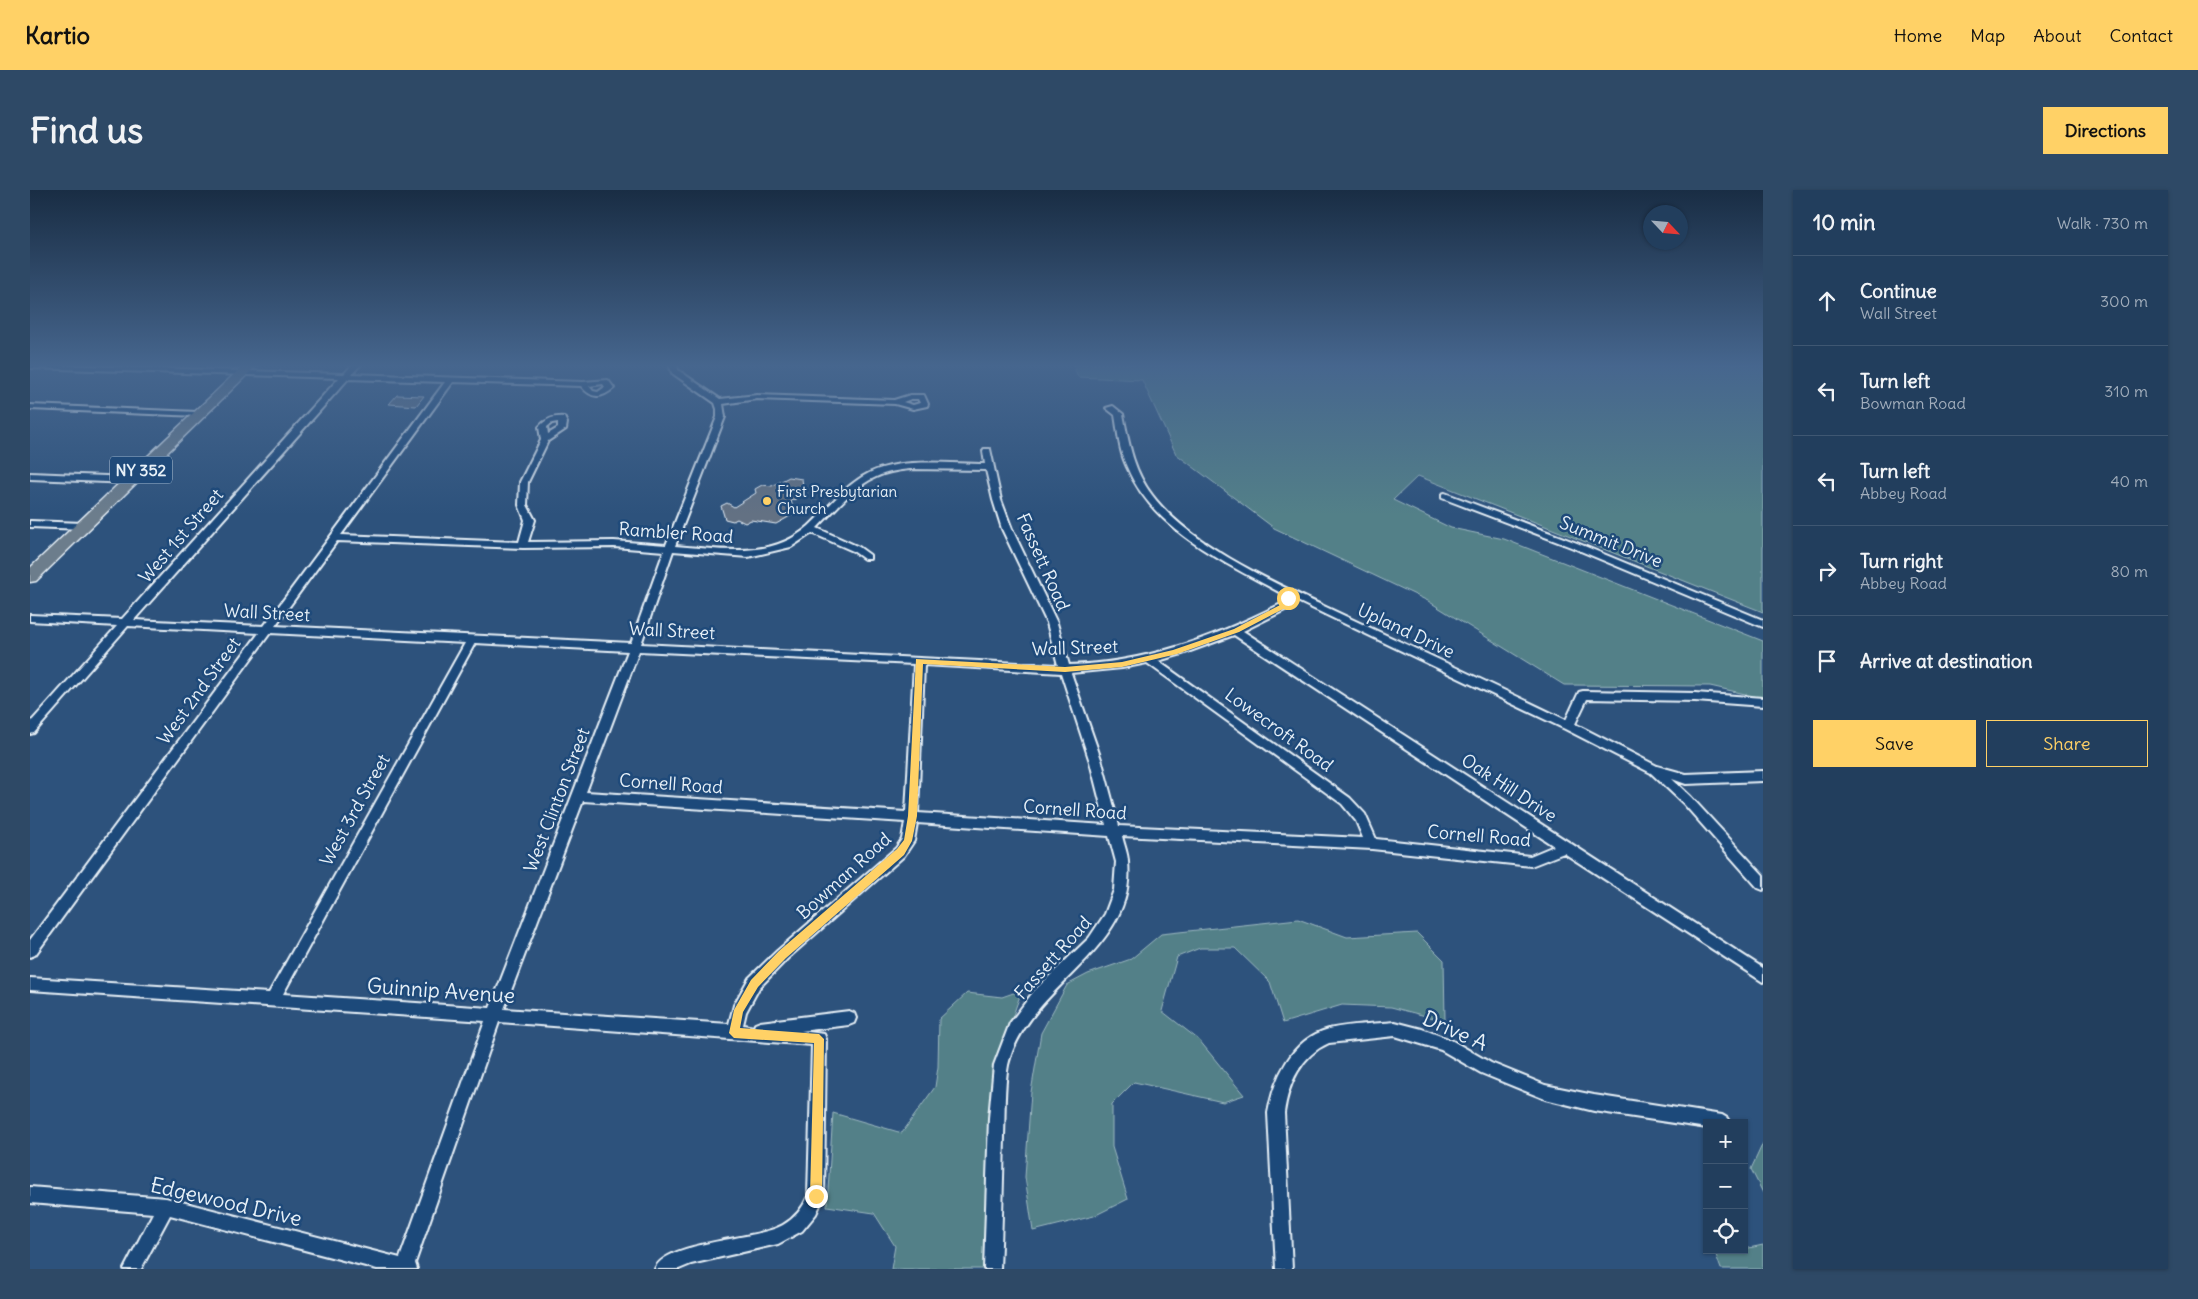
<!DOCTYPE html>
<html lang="en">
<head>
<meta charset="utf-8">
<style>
	body { margin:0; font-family:Delius,sans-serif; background:#2e4966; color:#f1f3f6 }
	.controls { position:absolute; right:15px; bottom:15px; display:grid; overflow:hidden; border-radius:0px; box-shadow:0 1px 4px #0004 }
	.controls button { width:45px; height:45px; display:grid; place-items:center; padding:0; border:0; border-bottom:1px solid #3f5772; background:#223e5d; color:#f1f3f6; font:25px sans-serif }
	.compass { position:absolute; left:1613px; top:15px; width:45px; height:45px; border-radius:50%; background:#223e5d; box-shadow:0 1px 4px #0004; rotate:116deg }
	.stop { position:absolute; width:15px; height:15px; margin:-11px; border:4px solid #ffd166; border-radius:50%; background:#fff }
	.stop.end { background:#ffd166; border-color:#fff; box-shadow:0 1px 5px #0008 }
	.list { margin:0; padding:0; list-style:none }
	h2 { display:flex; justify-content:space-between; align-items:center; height:65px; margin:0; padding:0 20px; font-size:21px }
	h2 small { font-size:16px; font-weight:400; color:#a2aebc }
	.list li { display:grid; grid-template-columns:32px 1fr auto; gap:15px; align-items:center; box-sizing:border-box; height:90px; padding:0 20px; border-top:1px solid #3f5772 }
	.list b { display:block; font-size:19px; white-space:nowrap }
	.list p { margin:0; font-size:16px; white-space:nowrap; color:#a2aebc }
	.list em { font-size:16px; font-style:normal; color:#a2aebc }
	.actions { display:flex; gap:10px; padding:15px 20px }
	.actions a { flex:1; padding:11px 0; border:1px solid #ffd166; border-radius:0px; text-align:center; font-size:18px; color:#ffd166 }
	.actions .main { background:#ffd166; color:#111 }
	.icon { flex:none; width:28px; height:28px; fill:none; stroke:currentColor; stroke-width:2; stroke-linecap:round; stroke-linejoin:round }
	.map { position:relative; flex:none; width:1733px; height:1079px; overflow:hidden; border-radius:0px }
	header { display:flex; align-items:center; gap:30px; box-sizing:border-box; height:70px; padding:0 25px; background:#ffd166; color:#111 }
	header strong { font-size:24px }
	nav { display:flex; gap:28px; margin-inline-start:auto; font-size:18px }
	.intro { display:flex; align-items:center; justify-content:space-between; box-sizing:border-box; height:120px; padding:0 30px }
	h1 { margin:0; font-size:35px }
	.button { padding:12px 22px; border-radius:0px; background:#ffd166; color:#111; font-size:18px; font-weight:700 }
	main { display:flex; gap:30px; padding:0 30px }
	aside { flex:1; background:#223e5d; border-radius:0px; box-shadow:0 1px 4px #0004 }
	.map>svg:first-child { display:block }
	.green { fill:#528088; stroke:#9db8c0 }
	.building { fill:#647183; stroke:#e8f1f8 }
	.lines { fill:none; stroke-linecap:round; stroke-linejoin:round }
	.street-casing { stroke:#e8f1f8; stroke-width:4 }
	.primary-casing { stroke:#e8f1f8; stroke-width:3 }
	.street { fill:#1f4a7a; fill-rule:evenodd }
	.primary { fill:#6c7d8c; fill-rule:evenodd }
	.route { fill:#ffd166 }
	.poi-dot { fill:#ffd166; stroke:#1f4a7a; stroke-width:2 }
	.labels { text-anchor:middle; stroke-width:5; stroke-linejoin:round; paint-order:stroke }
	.far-poi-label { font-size:15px; fill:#e8f1f8; stroke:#1f4a7a; text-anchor:start }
	.shield { fill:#1f4a7a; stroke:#acbfd2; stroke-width:1 }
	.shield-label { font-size:16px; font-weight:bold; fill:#e8f1f8 }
	.street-label { font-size:18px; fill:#e8f1f8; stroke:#1f4a7a }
	.near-street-label { font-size:21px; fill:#e8f1f8; stroke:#1f4a7a }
</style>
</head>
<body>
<header>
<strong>Kartio</strong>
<nav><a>Home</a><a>Map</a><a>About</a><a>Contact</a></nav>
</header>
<div class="intro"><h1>Find us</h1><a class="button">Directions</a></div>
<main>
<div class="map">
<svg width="1733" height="1079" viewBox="0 0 1733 1079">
	<rect width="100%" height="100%" fill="#2d527c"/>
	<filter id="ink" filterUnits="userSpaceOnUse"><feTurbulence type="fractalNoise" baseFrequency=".02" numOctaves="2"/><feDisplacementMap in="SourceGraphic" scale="10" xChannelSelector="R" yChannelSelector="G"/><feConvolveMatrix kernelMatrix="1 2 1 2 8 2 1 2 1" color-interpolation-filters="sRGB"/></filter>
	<g filter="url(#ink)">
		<!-- green -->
		<path class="green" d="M1043,174H1733V422L1388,286L1363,310L1421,338L1474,349L1733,451V508L1680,496L1534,495L1398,411L1244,338L1146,264L1112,190L1048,187Z
			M1268,729L1317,747L1387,743L1414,770L1415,831L1361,817L1312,815L1253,833L1240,792L1205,758H1170L1147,767L1132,821L1169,850L1214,905L1193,912L1104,892L1082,914V957L1098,1009L1064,1026L1003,1041L995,987L1001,902L1011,843L1037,795L1058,784L1101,769L1131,744Z
			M992,800L965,876L957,1079H861L865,1056L844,1023L797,1016L803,923L872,943L905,897L908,877L909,829L937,803L972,807Z
			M1733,953V1003L1721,979Z
			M1733,1055V1079H1691L1686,1065Z"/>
		<!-- building -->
		<path class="building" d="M367,205L394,206L386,216L359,214Z
			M759,287L772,289L774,303L766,305L767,309L761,310L764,324L746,334L721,330L715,333L707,329L703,331L695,329L691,316L697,313L704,317L726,303L725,299L732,295L742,296Z"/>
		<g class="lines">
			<!-- street casing -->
			<g class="street-casing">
				<path id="street" d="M0,174L314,184L323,174H331L322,184L553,192L578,190L584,198C571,209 562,209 551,196L423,192L311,345L489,352L495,330L489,315L490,292L511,250L509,237C516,229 523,226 534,227L537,233L536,239L518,251L498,292L497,315L505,330L498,352L584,351L636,355L687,227V219L685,213L642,183L639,174H647L648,180L690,209L727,205L864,210L880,205H894L898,214L897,216L883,219L865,214L727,209L693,214L695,227L645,356C692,359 741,370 779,336C798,318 815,295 839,283C871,267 920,274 955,274L953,261L954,259H960L971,310L982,339L1027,433L1039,475C1115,473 1183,448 1251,414L1253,408L1251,403C1194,372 1124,341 1097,277C1089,261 1088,242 1085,225L1076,218L1083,216L1093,224C1099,254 1103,280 1122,305C1165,362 1266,402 1330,433C1399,465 1468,497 1536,530L1549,502L1553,501L1665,503L1733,508V516L1665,511L1557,509L1545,534L1627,576L1656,584L1733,581V591L1656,594L1642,589L1661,607L1733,685V700L1728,698L1653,613L1621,583L1535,539L1263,409L1259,418L1213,441L1733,778V792L1534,663L1501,676L1342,659L1092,646C1094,655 1098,664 1098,672C1107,762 997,795 978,875C974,895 975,925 974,946C973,991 972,1035 970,1079H954L959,928L964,875L980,833L1004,801L1059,748L1075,724L1084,700L1086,672L1079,646L887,633L884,651L874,666L757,769L729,798L716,822L713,835L724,837L725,834L730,832L819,821L824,823L826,828L824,833L819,835L771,841L794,844L796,849L794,1006L786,1024L772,1041L748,1054L661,1074L649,1079H625C636,1051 727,1050 753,1035C765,1028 773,1018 778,1006L782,855L469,832L385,1073L387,1079H347L140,1025L111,1079H94L123,1023L0,1013V997L136,1008L370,1068L455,831L0,800V788L239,803L435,453L240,443L5,765L0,767V750L229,443L98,436L4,543L0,544V533L87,436L0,431V425L92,429L309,188L0,178ZM318,189L415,192L234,436L104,430ZM573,194L575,197L568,202L563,201L559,196ZM881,209H888L890,213L883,215L873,212ZM528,232V238L518,244L517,237L522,233ZM880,279L956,280L963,310L972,339L1017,433L1028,475L611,454L643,361L718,367L761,357L782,343L823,361L834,369H840V365L829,357L787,338C804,321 823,297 846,287C856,282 869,280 880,279ZM307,351L493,358L584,357L634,361L601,453L245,436ZM1204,445L1524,656L1500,666L1346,649L1335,624L1320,608L1128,471L1152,464ZM445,453L598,461L460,818L253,804ZM609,461L884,474L876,622L556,602ZM1117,473L1312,614L1326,631L1333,648L1089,636L1072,572L1041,483L1092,478ZM894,475L1031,483L1060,572L1076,635L888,623ZM553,611L875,632L872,649L866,658L747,761L719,788L704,815L699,834L474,819Z
					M0,215L168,222L172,224L168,226L0,219Z
					M0,283L101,287L105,290L101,293L0,289Z
					M1415,303L1547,353L1733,430V437L1541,357L1412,308V304Z
					M0,331L53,333L58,336L53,339L0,337Z
					M1365,832L1392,839L1421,850L1461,873L1515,895L1564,905L1692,925L1697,928L1700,933H1677V938L1564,921L1515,909L1451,883L1411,860L1365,846L1299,853C1271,865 1258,894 1254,923L1262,1079H1246L1238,923C1244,889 1261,849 1299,839C1320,834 1344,834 1365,832Z"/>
			</g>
			<!-- primary casing -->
			<g class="primary-casing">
				<path id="primary" d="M215,174H228L6,391L0,392V378Z"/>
			</g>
			<!-- street -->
			<use href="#street" class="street"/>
			<!-- primary -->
			<use href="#primary" class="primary"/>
		</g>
	</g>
	<!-- sky -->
	<linearGradient id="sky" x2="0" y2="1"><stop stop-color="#192d44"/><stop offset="0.54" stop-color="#46668e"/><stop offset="1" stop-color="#46668e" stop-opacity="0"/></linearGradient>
	<rect width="1733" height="325" fill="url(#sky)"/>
	<!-- route -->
	<path class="route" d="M1255,406L1261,408L1257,417L1209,442L1147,464L1092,477L1035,482L893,474L887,626L882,651L874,665L756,768L728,797L713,822L710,838L789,844L794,849L792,1006L790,1010L786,1012L782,1010L780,1006L784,853L704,848L699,843L704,820L721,790L749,761L867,659L874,650L878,626L886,469L1035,477L1092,472L1143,460L1204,439L1252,414Z"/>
	<!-- markers -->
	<circle class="poi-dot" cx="737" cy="311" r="5"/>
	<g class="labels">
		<!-- far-poi labels -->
		<g class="far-poi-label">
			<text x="747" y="307">First Presbytarian<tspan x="747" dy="17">Church</tspan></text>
		</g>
		<!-- shield labels -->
		<rect class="shield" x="80" y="266.5" width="62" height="27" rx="4"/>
		<g class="shield-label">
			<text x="111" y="286">NY 352</text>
		</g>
		<!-- street labels -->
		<g class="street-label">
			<text transform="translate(646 343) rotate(4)" y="6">Rambler Road</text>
			<text transform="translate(151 346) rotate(-49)" y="6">West 1st Street</text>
			<text transform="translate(1581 352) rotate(22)" y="6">Summit Drive</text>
			<text transform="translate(1013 372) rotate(66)" y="6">Fassett Road</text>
			<text transform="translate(237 423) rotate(3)" y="6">Wall Street</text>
			<text transform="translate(642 441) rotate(3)" y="6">Wall Street</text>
			<text transform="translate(1376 441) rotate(25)" y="6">Upland Drive</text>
			<text transform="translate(1045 458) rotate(-2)" y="6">Wall Street</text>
			<text transform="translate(169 501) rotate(-54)" y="6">West 2nd Street</text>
			<text transform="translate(1249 540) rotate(36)" y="6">Lowecroft Road</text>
			<text transform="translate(641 594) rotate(4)" y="6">Cornell Road</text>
			<text transform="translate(1479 598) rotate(33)" y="6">Oak Hill Drive</text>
			<text transform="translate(527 610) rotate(-69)" y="6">West Clinton Street</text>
			<text transform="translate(325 620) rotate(-61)" y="6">West 3rd Street</text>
			<text transform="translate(1045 620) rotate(4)" y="6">Cornell Road</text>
			<text transform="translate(1449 646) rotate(5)" y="6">Cornell Road</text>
			<text transform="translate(814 686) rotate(-42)" y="6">Bowman Road</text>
			<text transform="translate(1023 768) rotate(-48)" y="6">Fassett Road</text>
		</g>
		<!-- near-street labels -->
		<g class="near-street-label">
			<text transform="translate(411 801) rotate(4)" y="7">Guinnip Avenue</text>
			<text transform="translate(1425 841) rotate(24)" y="7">Drive A</text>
			<text transform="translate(196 1012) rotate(13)" y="7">Edgewood Drive</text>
		</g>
	</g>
</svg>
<div class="controls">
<button>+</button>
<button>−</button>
<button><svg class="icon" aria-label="locate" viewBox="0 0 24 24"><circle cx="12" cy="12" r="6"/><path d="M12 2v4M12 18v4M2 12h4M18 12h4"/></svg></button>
</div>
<svg class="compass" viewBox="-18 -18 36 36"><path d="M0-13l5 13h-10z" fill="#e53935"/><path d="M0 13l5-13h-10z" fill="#a2aebc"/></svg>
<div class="stop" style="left:1258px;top:408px"></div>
<div class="stop end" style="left:786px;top:1006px"></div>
</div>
<aside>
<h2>10 min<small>Walk · 730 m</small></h2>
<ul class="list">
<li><svg class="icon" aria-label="ahead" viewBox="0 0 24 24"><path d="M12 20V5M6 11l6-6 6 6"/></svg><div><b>Continue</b><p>Wall Street</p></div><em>300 m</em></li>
<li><svg class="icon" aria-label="left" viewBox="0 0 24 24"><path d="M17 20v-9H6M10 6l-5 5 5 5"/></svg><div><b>Turn left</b><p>Bowman Road</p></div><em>310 m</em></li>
<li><svg class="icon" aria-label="left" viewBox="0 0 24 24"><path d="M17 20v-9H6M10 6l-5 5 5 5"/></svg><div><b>Turn left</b><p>Abbey Road</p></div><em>40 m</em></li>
<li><svg class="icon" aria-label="right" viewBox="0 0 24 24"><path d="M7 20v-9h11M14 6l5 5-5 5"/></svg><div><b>Turn right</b><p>Abbey Road</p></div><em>80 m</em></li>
<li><svg class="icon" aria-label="arrive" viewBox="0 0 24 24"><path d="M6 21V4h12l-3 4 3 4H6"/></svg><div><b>Arrive at destination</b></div></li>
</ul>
<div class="actions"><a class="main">Save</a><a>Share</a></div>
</aside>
</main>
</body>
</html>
